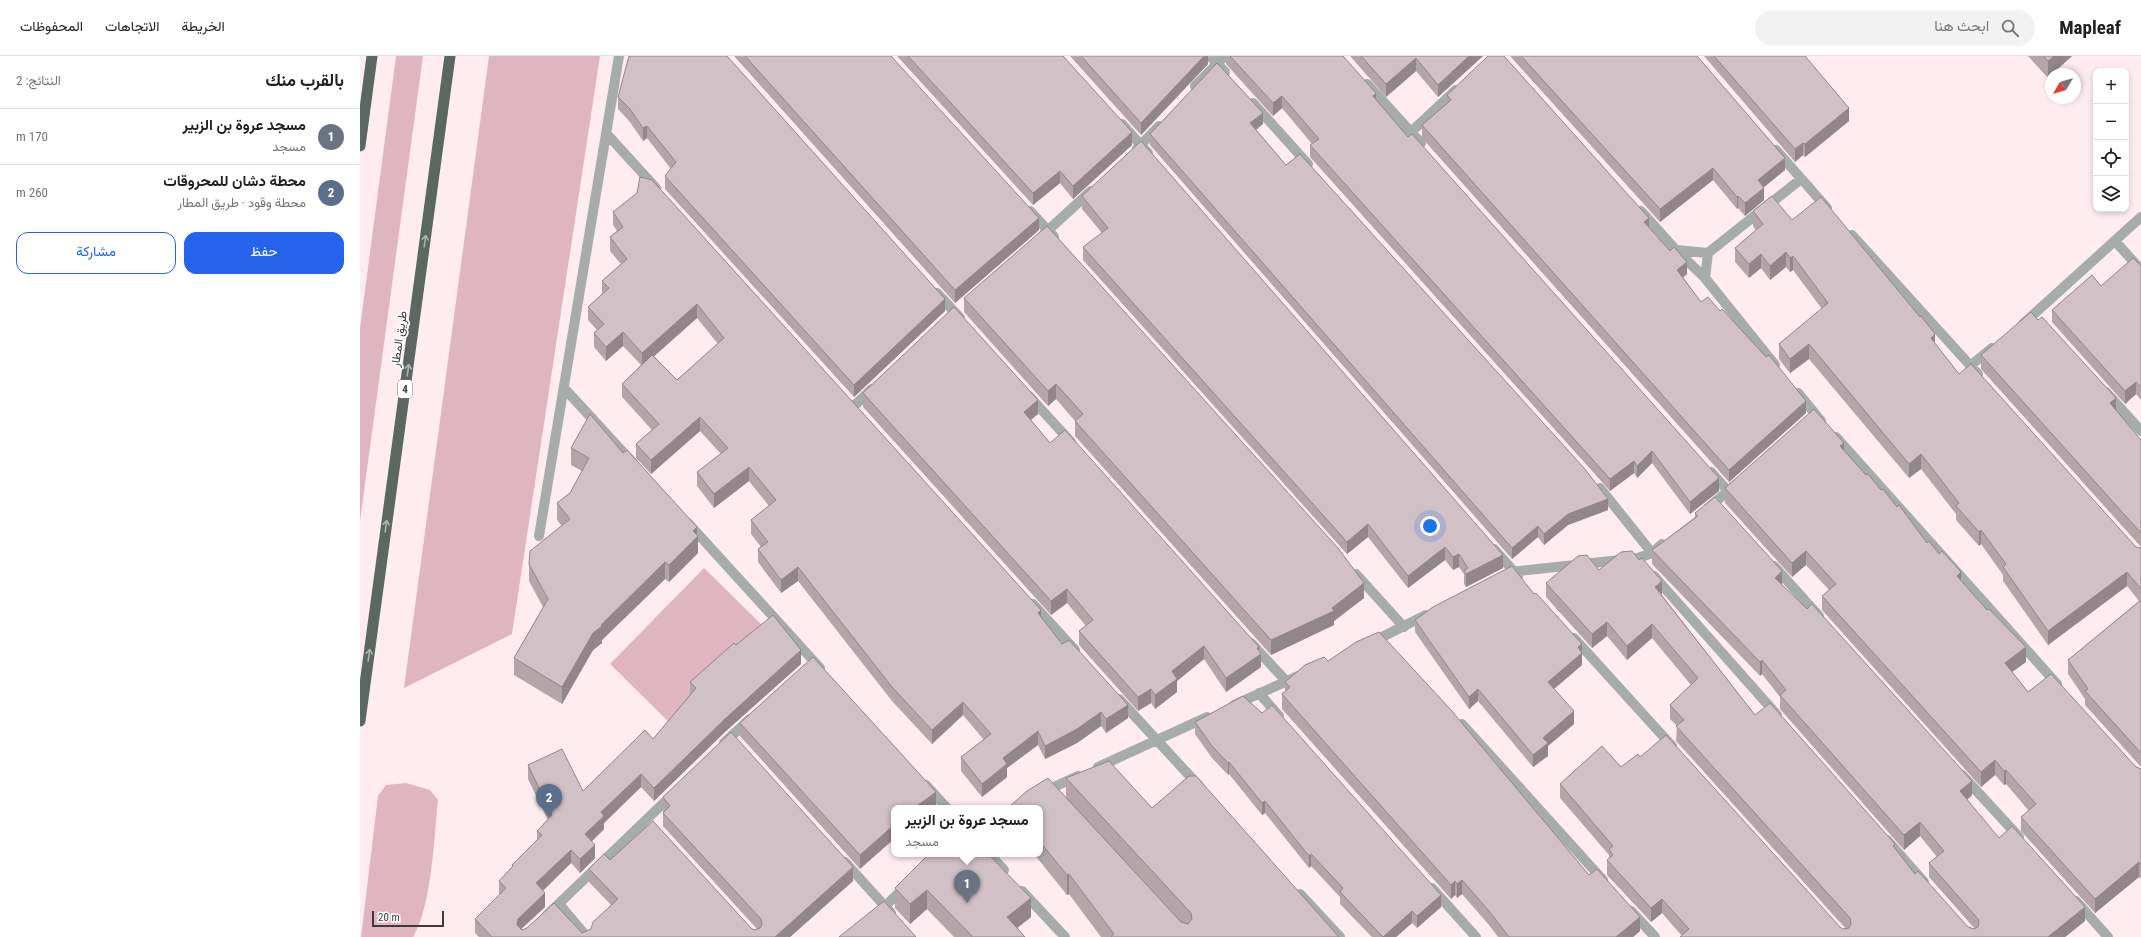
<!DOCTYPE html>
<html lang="ar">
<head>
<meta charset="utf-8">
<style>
	body { margin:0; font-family:"Roboto Condensed",Vazirmatn,sans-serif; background:#f2f2f2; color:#202124; direction:rtl }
	.controls { position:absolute; right:12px; top:12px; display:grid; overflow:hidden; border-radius:8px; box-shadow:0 2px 6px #0003 }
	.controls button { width:36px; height:36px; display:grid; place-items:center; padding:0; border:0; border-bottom:1px solid #e0e0e0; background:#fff; color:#202124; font:20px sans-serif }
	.compass { position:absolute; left:1685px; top:12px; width:36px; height:36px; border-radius:50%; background:#fff; box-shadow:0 2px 6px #0003; rotate:232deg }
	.scale { position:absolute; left:12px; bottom:10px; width:72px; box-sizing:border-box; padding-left:4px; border:2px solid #3f393b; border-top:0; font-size:11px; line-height:14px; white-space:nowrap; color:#3f393b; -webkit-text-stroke:3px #fff; paint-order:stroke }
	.you { position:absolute; left:1070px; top:470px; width:14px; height:14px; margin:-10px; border:3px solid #fff; border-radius:50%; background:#1a73e8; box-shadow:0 0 0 6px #1a73e833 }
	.badge { display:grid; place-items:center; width:26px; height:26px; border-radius:50%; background:#2563eb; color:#fff; font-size:13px; font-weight:700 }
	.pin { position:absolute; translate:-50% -33px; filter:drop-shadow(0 1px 2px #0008) }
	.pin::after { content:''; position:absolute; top:21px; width:14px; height:12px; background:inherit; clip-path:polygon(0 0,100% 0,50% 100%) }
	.popup { position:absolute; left:531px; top:749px; width:152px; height:52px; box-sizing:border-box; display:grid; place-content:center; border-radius:8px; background:#fff; filter:drop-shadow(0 1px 3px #0005); font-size:13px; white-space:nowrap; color:#757577 }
	.popup b { font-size:15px; color:#202124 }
	.popup::after { content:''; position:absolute; left:50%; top:100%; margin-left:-8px; border:8px solid transparent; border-top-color:#fff }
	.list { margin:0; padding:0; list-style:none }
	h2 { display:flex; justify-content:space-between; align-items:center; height:52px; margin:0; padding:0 16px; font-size:17px }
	h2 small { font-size:13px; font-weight:400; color:#757577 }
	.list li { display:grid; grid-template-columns:26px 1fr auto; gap:12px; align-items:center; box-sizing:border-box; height:56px; padding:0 16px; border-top:1px solid #e0e0e0 }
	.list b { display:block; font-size:15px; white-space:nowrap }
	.list p { margin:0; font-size:13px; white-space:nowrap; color:#757577 }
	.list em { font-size:13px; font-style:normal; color:#757577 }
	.actions { display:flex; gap:8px; padding:12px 16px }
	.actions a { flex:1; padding:9px 0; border:1px solid #2563eb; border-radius:12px; text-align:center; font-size:14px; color:#2563eb }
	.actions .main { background:#2563eb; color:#fff }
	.icon { flex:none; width:22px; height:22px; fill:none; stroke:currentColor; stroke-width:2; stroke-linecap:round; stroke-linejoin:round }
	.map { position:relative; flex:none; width:1781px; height:881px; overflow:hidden; direction:ltr }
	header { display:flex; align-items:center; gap:24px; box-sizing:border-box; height:56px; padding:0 20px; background:#fff; border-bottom:1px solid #e0e0e0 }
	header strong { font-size:19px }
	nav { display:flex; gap:22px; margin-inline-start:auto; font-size:14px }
	.search { width:280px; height:36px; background:#f2f2f2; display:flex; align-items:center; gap:10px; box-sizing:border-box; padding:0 14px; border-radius:22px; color:#757577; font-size:15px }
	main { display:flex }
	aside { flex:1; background:#fff }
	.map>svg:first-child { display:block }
	.green { fill:#e0b5c2 }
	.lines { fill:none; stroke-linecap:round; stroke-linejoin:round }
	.minor { stroke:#a5aca9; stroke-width:10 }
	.trunk { stroke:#5b6862; stroke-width:11 }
	.wall { fill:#b4a5a9; fill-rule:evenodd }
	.shaded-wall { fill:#92868a }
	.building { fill:#d1c0c5; stroke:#92868a }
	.oneway { stroke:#adb4b0 }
	.labels { text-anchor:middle; stroke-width:3.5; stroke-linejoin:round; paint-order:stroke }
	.shield { fill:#fff; stroke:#797476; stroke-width:1 }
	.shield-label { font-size:11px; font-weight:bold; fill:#3f393b }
	.street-label { font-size:12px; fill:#3f393b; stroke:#fff }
</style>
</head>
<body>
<header>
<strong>Mapleaf</strong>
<div class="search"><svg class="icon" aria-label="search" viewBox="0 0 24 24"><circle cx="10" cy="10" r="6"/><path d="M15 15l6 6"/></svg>ابحث هنا</div>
<nav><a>الخريطة</a><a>الاتجاهات</a><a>المحفوظات</a></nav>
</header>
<main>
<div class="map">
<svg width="1781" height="881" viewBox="0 0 1781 881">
	<rect width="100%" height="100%" fill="#feecf1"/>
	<!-- green -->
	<path class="green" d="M36,0H63L0,465V272Z
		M129,0H240L152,578L44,632Z
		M344,512L404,571L310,667L250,608Z
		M46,727L70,734L78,744C74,782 72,849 53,881H1L18,740L26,729Z"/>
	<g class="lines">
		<!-- minor -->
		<path class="minor" d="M850,0L865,16
			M1007,28L1061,87
			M835,30L865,0
			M893,47L948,108
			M762,68L788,97
			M1051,76L1096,34
			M246,77L296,132
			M777,93L799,70
			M1416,94L1467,152
			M670,155L694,181
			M1281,155L1316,194L1348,197L1345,222L1415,309
			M684,178L731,135
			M1492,179L1618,318
			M1755,185L1781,214
			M1316,194L1345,222
			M1348,197L1441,123
			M577,237L600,262
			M1663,268L1781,161
			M1610,310L1632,292
			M204,332L273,407
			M1746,336L1781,375
			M1438,337L1461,365
			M669,340L711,386
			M494,350L512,333
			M1476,381L1697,628
			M1351,416L1368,435
			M1240,432L1292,497
			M1348,452L1375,429
			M328,467L460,612
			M179,480L259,0
			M1134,493L1158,520
			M1414,510L1459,560
			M1150,516L1278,502L1292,497L1302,488
			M996,518L1044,571
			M1294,520L1417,659
			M673,548L715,594
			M1214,582L1312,690
			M1012,586L1066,559
			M891,587L926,625
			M899,637L919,660
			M759,643L839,730
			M874,649L938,620
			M1102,668L1243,824
			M364,687L390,663
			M738,711L847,661
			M1602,719L1659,781
			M566,729L587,752
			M683,736L718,720
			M1527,784L1564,826
			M629,798L644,814
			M485,806L531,857
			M1072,832L1116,881
			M662,835L705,881
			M940,838L980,881
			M1716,845L1748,881
			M199,848L227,881
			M521,854L545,831
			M1271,855L1295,881
			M187,859L313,738"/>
		<!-- trunk -->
		<path class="trunk" d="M0,90L12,0
			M0,665L90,0"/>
	</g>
	<!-- wall -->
	<path class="wall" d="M374,0H531L679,174L595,247Z
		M537,0H703L772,89L713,143L700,127L673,149Z
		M710,0H848V8L781,79Z
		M866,0H983L1016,43L1048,81L1359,435L1330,458L1292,407L1277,422L1274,417L1250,435L950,101V89L952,88L922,52L913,60L866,8Z
		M990,0H1123L1078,41L1056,15L1026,41Z
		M1150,0H1337L1425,114L1404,131V144L1385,160L1378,152L1377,153L1353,124L1300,166Z
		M1344,0H1445L1489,65L1445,101L1443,99L1435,106Z
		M1668,0H1712L1692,18H1691V19L1688,22Z
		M1087,39L1289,173L1327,218L1323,221L1341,246L1446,357L1369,426L1062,82V69L1087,48Z
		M258,41L585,255L494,341L305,133V120L311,113L287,82L283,85L270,66L258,53Z
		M903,68L896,74L926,109L1248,454L1208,469L1184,489L1178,481L1152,503L790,89V78Z
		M722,140L1143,512L1106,531L1104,528V518L1099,511L1093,514L1085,504L1048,532L1008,481L987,498L723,204V191L742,177L722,153Z
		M1393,155L1432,164L1575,288L1599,318L1776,491L1781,492V711L1725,649V643L1708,618V604L1779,545L1767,530L1688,589L1643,525V519L1621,488L1619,490L1596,464V458L1561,413L1549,422L1449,303L1430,317L1419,303V288L1462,253L1433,214L1430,216L1426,211L1410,224L1401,212L1389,222L1375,206V192L1396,174L1393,170Z
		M253,156L681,561L702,588L768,662L746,677L741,670L717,687L685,703L678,689L647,712V721L622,741L601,715V701L624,684L603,659L572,688L532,645L438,525L421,537L398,506V493L401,491L391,478V464L409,450L389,425L354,452L337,430V416L361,398L340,375L291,418L276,402V388L292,374L262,341V328L281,309L263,290L246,305L234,291V277L237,274L228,264V251L242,238V225L261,208L250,195V181L257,175L253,169ZM337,262L358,288L317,324L294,300Z
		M1781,210V344L1776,338L1765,348L1692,266V254Z
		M604,242L1004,542L974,565V569L911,599L715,380V365L696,343L688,350L604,256Z
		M1621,299L1756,354L1781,384V491L1621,313Z
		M503,337L678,358L671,364L690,387L899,595L901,611L866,636L844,603L817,625V636L795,653L791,647L778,655L719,589V575L726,570L707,547L691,559L503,351Z
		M211,392L263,397L337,479L338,497L309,526L305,523L242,584V587L233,594L202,648L154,619V602L183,551L169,525V508L202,470L197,464V447L210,437L222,415L211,409Z
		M1484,394L1506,419L1537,451L1567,487L1579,498L1601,525L1666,606L1652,616L1668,636L1776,711L1781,713V823L1779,821L1735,857L1661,775V761L1669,755L1646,728L1644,729L1635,719L1621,731L1462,554V540L1469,534L1446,509L1432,521L1365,447V432Z
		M1335,457L1422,529L1612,739L1607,744L1639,782L1725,865L1705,881H1320L1322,880L1302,857L1291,866L1247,819V804L1249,803V799L1200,742V728L1261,711L1280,701L1480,871L1483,873H1486L1316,685L1317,670L1310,663V649L1331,629L1292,582L1267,604L1247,580L1232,592L1186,541V527L1239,514L1302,539L1395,659L1535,792L1555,818L1608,871L1615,873L1569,821V807L1577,801L1560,780L1544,794L1420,653V641L1402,618L1400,620L1292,508V494L1335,461Z
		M1174,538L1222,588V609L1194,633L1214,668L1188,690V700L1173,711L1118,645L1109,653L1055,576V564Z
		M376,589L441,608L366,675L294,745L281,731L244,767V773L232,785L235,802L220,817L211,807L183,835L185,851L161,873L222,877L231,873L251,849L229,826V813L250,804L394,874L397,873L303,770V741L493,825L430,881H119L115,877V863L140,839L139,838V825L152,812V809L177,784V775L188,764L168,723V709L223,735L293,683L330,639V626Z
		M968,605L1229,819L1280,875L1273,881H1138L1129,869L1102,838L1097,842L1095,839L1091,843L922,653V638L925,635V626Z
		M835,666L1081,851L1057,872L1052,867L1036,881H1012L980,848V841L951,810L949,812L905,757L902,759L869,718L868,719L852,702L835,678Z
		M380,667L576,749L572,752H534L500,813L380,680Z
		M706,722L792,752L979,881H741L709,838L707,839L674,798H680V752H650V750L706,742Z
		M569,798L671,861L657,872L665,881H594L567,853L550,868L535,852V832Z"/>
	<!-- shaded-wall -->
	<path class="shaded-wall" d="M844,0H848V8L781,79V67Z
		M1109,0H1123L1078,41V29Z
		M1694,0H1712L1692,18H1691V19L1688,22V5Z
		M1056,2V15L1026,41V28Z
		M1016,37V49L1013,40Z
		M922,40V52L913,60V47Z
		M1489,52V65L1445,101V88Z
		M903,57V68L890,78V67Z
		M287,70V82L283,85V72Z
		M772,76V89L713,143V130Z
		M1443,87V99L1435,106V93Z
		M1425,102V114L1398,136V124Z
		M1353,112V124L1300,166V153Z
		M700,115V127L673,149V137Z
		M1404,132V144L1385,160V147Z
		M1378,140V152L1377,153V141Z
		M679,162V174L595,247V234Z
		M1289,162V174L1284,166Z
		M1426,196V211L1410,224V210Z
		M1401,198V212L1389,222V208Z
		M1433,200V214L1430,216V202Z
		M1327,206V218L1317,226V214Z
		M585,243V255L494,341V329Z
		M337,248V262L282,311V297Z
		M263,276V290L246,305V291Z
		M1575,278V292L1571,282Z
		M1449,288V303L1430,317V303Z
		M1776,326V338L1765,348V335Z
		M696,328V343L688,350V335Z
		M1756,342V356L1750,347Z
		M678,344V358L664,369V356Z
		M1446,345V357L1369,426V414Z
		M340,361V375L291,418V404Z
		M1484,387V401L1480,390Z
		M1292,395V407L1277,422V410Z
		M1561,398V413L1549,422V408Z
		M1274,405V417L1250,435V423Z
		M389,411V425L354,452V438Z
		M1359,422V435L1330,458V446Z
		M1248,443V454L1208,469L1184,489V478L1208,458Z
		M1008,468V481L987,498V486Z
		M1178,470V481L1152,503V492Z
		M337,471V481L338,480V497L309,526V509L333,475Z
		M1621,474V488L1619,490V476Z
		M1085,491V504L1048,532V520Z
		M1446,495V509L1432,521V507Z
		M1099,498V511L1093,514V501Z
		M1143,499V512L1106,531V518Z
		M305,506V523L242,584V587L233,594L202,648V631L233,577L241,569Z
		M438,511V525L421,537V524Z
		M1422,515V529L1415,522Z
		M1601,516V531L1597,520Z
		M1767,516V530L1688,589V575Z
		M1302,525V539L1295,531Z
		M1004,527V542L974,565V569L911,599V584L972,552Z
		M707,533V547L691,559V545Z
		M681,554V567L678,557Z
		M1247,566V580L1232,592V578Z
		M1292,568V582L1267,604V590Z
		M1222,588V609L1188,638V626L1218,591Z
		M844,590V603L817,625V636L795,653V639L812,615Z
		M899,591V599L901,598V611L866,636V622L897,592Z
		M1666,591V606L1645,621V607Z
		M441,594V608L366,675L294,745V732L366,662Z
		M1402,604V618L1400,620V606Z
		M791,633V647L778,655V641Z
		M1118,633V645L1109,653V641Z
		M603,646V659L572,688V674Z
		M768,649V662L746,677V663Z
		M1214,655V668L1188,690V700L1173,711V699L1183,682Z
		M741,656V670L717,687L685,703V690Z
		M678,675V689L647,712V721L622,741V728L643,702Z
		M1635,704V719L1621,731V716Z
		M869,706V718L868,719V707Z
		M1646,714V728L1644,729V715Z
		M281,718V731L244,767V773L225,792V778L241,756Z
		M1612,725V739L1600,750V735Z
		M576,736V749L572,752H554Z
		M905,745V757L902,759V747Z
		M1560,766V780L1544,794V779Z
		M534,769V783L500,813V799Z
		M235,789V802L220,817V803Z
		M211,794V807L176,841V827Z
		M951,798V810L949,812V800Z
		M1779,806V821L1735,857V843Z
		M493,811V825L430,881H415Z
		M709,818V838L707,839V819Z
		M1102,824V838L1097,842V828Z
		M1095,825V839L1091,843V829Z
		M567,834V853L550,868V848Z
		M185,837V851L158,876L157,869L158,863Z
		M1081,839V851L1057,872V860Z
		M671,842V861L647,880V861Z
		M1302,843V857L1291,866V852Z
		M1725,851V865L1705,881H1688Z
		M1052,855V867L1036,881H1023Z
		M1280,861V875L1273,881H1256Z"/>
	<!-- building -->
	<path class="building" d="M269,0H367L585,243L494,329L305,120L316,106L287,70L283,72L270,53L258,41Z
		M385,0H531L679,162L595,234Z
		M548,0H703L772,76L713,130L700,115L673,137Z
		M721,0H844L781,67Z
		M870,0H983L1016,37L1013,40L1048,81L1052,78L1359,422L1330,446L1292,395L1277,410L1274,405L1250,423L950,89L959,83L922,40L913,47Z
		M1001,0H1109L1078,29L1056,2L1026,28Z
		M1128,0H1144L1289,162L1284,166L1310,195L1314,191L1327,206L1317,214L1341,246L1348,241L1360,255L1362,253L1406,301L1409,299L1446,345L1369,414L1062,69L1091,44L1087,39Z
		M1161,0H1337L1425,102L1398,124L1404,132L1385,147L1378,140L1377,141L1353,112L1300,153Z
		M1354,0H1445L1489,52L1445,88L1443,87L1435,93Z
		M1683,0H1694L1688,5Z
		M857,7L903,57L890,67L926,109L940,98L1224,412L1248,443L1208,458L1184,478L1178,470L1152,492L790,78Z
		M781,85L1143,499L1106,518L1104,515L1108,512L1099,498L1093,501L1085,491L1048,520L1008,468L987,486L723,191L748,172L722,140Z
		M280,121L292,124L681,554L678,557L702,588L709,584L768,649L746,663L741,656L717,673L685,690L678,675L643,702L647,708L622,728L601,701L631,678L603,646L572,674L532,631L438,511L421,524L398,493L408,486L391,464L416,444L389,411L354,438L337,416L368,392L340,361L291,404L276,388L299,368L262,328L292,299L317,324L364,282L337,248L282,297L263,276L246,291L234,277L244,268L228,251L249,232L242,225L267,203L250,181L263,171L253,156L277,137Z
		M1412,140L1432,164L1461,141L1560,261L1561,260L1575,278L1571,282L1599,318L1611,308L1776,491L1781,492V533L1767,516L1688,575L1643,511L1646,508L1621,474L1619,476L1596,450L1599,447L1561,398L1549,408L1449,288L1430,303L1419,288L1468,247L1433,200L1430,202L1426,196L1410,210L1401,198L1389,208L1375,192L1403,168L1393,155Z
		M687,170L978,492L1004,527L972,552L974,555L911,584L715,365L723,358L696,328L688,335L604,242Z
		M1773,202L1781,210V331L1776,326L1765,335L1692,254L1732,219L1741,230Z
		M594,251L678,344L664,356L690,387L705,374L899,591L897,592L901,598L866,622L844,590L812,615L817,623L795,639L791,633L778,641L719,575L733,564L707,533L691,545L503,337Z
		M1671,256L1678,264L1682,261L1756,342L1750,347L1781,384V477L1621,299Z
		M1454,353L1484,387L1480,390L1506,419L1508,418L1521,434L1523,433L1537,451L1539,449L1567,487L1569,485L1579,498L1582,495L1601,516L1597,520L1627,554L1629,553L1666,591L1645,607L1668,636L1691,618L1776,711L1781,713V809L1779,806L1735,843L1661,761L1676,748L1646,714L1644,715L1635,704L1621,716L1462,540L1476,528L1446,495L1432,507L1365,432Z
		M230,358L263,397L267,394L337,471L333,475L338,480L309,509L305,506L241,569L242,570L233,577L202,631L154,602L188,543L169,508L170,495L210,463L197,447L210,437L229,402L211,392Z
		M1355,441L1422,515L1415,522L1447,553L1452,548L1612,725L1600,735L1639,782L1652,770L1725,851L1688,881H1320L1329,873L1302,843L1291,852L1247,804L1253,799L1249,793L1253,790L1200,728L1242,690L1261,711L1278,698L1280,701L1306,679L1480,871L1483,873L1489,872L1491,868L1490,862L1316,670L1324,664L1310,649L1338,622L1292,568L1267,590L1247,566L1232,578L1186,527L1218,500L1227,499L1239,514L1261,496L1272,495L1279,504L1282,502L1302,525L1295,531L1395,659L1410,647L1535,788L1533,790L1555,818L1558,815L1608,871L1614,873L1618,871L1619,866L1618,863L1569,807L1584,795L1560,766L1544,779L1420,639L1426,634L1402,604L1400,606L1292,494L1338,460L1335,457Z
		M1152,510L1174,538L1176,537L1222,588L1218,591L1222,597L1188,626L1214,655L1183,682L1188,687L1173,699L1118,633L1109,641L1055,564L1073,551Z
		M1781,544V697L1725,635L1728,633L1708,604Z
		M413,559L441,594L366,662L294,732L281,718L241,756L244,760L225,778L235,789L220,803L211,794L176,827L185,837L158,863L157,869L162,874L167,872L194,847L222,877L231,873L233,866L258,843L229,813L244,798L250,804L293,765L391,872L394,874L400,872L402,869L401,863L303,757L310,750L303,741L371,676L493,811L415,881H132L115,863L146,832L139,825L153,810L152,809L182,779L177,775L192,759L168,709L202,693L223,735L285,674L293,683L336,632L330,626L374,587L376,589Z
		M1019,576L1091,654L1229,819L1237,813L1280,861L1256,881H1149L1129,855L1102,824L1097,828L1095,825L1091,829L922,638L930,631L925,626L945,609L964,601L968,605L996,586Z
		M453,601L576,736L554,752H534V769L500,799L380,667Z
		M883,640L902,657L912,649L1081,839L1057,860L1052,855L1023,881L980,836L983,832L951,798L949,800L905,745L902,747L869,706L868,707L852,690L835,666Z
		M749,705L792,752L829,720H836L979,881H751L754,878L709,818L707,819L680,786V752H652L650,750L667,735L688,722L821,866L828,868L832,863L831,857L706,722Z
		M569,798H628L671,842L647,861L665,881H611L612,880L567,834L550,848L535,832Z
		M524,845L556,881H479Z"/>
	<!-- one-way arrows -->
	<defs><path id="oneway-shaft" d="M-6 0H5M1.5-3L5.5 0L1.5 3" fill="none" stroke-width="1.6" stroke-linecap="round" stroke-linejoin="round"/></defs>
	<g class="oneway">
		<use href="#oneway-shaft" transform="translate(65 185) rotate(-82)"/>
		<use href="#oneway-shaft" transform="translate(48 314) rotate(-82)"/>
		<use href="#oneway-shaft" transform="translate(26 470) rotate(-82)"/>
		<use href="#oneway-shaft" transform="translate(9 599) rotate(-82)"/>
	</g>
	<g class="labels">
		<!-- shield labels -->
		<rect class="shield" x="38" y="324" width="14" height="18" rx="3"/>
		<g class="shield-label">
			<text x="45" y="337">4</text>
		</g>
		<!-- street labels -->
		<g class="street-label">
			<text transform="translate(39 283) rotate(-82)" y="4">طريق المطار</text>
		</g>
	</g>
</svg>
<div class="controls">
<button>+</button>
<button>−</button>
<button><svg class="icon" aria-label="locate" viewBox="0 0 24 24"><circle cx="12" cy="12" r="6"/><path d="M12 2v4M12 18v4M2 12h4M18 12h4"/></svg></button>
<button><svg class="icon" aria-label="layers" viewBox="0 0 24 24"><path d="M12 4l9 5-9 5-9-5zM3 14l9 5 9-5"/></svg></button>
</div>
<svg class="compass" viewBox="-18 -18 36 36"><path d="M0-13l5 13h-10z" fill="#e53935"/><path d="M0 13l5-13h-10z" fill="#757577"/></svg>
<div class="scale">20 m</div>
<div class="you"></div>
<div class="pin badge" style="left:607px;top:847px;background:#6b7280">1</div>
<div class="popup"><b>مسجد عروة بن الزبير</b>مسجد</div>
<div class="pin badge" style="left:189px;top:761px;background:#5c6f8a">2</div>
</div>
<aside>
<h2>بالقرب منك<small>النتائج: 2</small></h2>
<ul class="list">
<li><span class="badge" style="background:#6b7280">1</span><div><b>مسجد عروة بن الزبير</b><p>مسجد</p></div><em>170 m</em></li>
<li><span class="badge" style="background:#5c6f8a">2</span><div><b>محطة دشان للمحروقات</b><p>محطة وقود · طريق المطار</p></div><em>260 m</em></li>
</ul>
<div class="actions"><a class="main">حفظ</a><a>مشاركة</a></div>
</aside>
</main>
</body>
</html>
